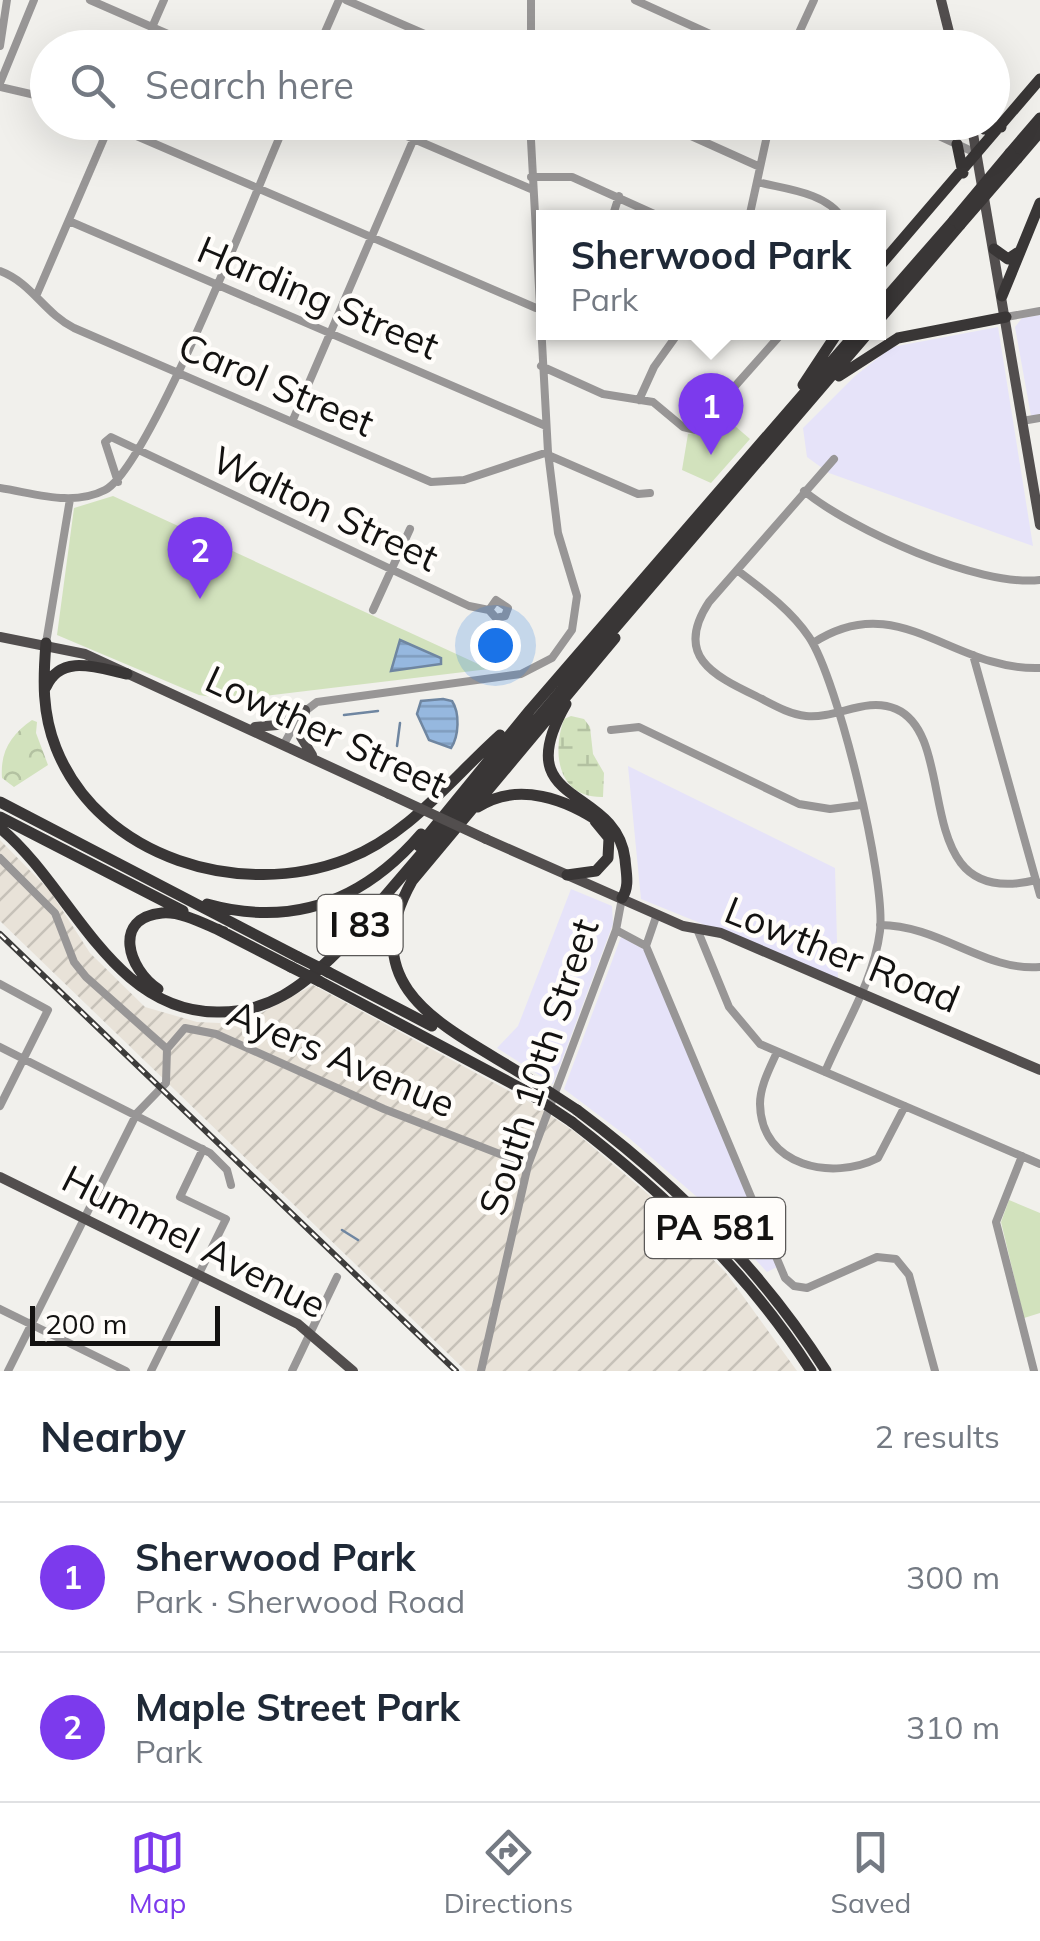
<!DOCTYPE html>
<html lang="en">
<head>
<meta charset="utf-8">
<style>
	body { margin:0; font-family:Mulish,sans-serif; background:#f6f6f7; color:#1f2937 }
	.scale { position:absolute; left:30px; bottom:25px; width:190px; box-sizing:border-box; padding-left:10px; border:5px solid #131211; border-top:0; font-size:28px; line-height:35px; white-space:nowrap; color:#131211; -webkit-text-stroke:8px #fffdfa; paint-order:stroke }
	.you { position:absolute; left:495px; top:645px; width:35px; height:35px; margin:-25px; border:8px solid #fff; border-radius:50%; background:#1a73e8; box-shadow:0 0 0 15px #1a73e833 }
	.badge { display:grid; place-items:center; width:65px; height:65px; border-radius:50%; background:#7c3aed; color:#fff; font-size:32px; font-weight:700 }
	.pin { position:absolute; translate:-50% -82px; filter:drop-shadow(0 2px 5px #0008) }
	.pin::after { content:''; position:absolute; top:52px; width:35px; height:30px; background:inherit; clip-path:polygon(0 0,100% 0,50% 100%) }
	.popup { position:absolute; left:536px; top:210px; width:350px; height:130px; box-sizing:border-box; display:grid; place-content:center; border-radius:0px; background:#fff; filter:drop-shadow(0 2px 8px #0005); font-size:32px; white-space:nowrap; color:#747a83 }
	.popup b { font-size:38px; color:#1f2937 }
	.popup::after { content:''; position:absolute; left:50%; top:100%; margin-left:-20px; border:20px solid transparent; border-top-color:#fff }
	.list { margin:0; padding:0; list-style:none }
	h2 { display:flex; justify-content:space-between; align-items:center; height:130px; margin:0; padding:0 40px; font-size:42px }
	h2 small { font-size:32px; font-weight:400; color:#747a83 }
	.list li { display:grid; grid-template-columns:65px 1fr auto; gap:30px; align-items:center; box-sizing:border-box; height:150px; padding:0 40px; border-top:2px solid #e0e1e3 }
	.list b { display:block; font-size:38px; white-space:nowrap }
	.list p { margin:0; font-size:32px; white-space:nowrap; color:#747a83 }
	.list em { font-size:32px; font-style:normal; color:#747a83 }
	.icon { flex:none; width:55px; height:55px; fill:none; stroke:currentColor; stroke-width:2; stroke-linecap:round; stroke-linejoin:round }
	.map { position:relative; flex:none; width:1040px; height:1371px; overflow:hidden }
	.search { position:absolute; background:#fff; box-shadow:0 10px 40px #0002; left:30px; right:30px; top:30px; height:110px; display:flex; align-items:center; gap:25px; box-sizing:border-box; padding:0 35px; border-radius:55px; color:#747a83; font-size:38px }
	.sheet { height:430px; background:#fff }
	nav { display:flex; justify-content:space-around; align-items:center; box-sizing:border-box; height:140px; border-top:2px solid #e0e1e3; background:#fff; font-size:28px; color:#747a83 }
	nav a { display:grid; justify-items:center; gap:5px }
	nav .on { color:#7c3aed }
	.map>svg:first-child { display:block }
	.commercial { fill:#e6e3f9 }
	.industrial { fill:url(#industrial-furrows) }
	.green { fill:#d2e2bd }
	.forest { fill:url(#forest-crowns) }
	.wetland { fill:url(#wetland-marsh) }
	.water { fill:url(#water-rules); stroke:#6f86a1; stroke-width:2.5 }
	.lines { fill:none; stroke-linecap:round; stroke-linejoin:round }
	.stream { stroke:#6f86a1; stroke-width:2.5 }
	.minor { stroke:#989696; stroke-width:8 }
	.major { stroke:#524e4e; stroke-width:10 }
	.highway { stroke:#393636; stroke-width:11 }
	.rail-casing { stroke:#3d3c3b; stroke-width:6 }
	.rail { stroke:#fffdfa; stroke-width:2.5; stroke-dasharray:8; stroke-linecap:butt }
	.major-bridge { stroke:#524e4e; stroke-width:10 }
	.highway-bridge { stroke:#393636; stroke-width:11 }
	.labels { text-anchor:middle; stroke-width:9; stroke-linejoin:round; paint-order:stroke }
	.shield { fill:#fffdfa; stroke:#5a5857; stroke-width:2.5 }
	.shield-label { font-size:35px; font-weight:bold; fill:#131211 }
	.street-label { font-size:38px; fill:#131211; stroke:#fffdfa }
</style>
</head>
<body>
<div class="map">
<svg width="1040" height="1371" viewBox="0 0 1040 1371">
	<defs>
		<pattern id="industrial-furrows" width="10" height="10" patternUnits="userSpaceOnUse" patternTransform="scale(2.5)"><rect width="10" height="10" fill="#e8e2d8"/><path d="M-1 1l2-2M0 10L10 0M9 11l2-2" fill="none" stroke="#c6c1b8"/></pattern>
		<pattern id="forest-crowns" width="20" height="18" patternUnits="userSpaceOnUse" patternTransform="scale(2.5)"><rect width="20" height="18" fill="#d2e2bd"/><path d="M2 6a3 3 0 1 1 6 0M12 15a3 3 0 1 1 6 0" fill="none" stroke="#b3c1a1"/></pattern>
		<pattern id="wetland-marsh" width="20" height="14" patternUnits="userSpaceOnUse" patternTransform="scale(2.5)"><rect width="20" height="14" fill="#d2e2bd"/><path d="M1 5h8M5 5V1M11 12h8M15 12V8" fill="none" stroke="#b3c1a1"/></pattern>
		<pattern id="water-rules" width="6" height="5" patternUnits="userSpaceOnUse" patternTransform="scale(2.5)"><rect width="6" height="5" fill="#96b8df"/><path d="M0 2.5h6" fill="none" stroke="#809dbe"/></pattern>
	</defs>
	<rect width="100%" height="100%" fill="#f1f0ec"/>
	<!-- commercial -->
	<path class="commercial" d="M1040,315V414L1031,416L1015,327L1022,318Z
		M998,327L1033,546L829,473L807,457L803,428L855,376L892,347Z
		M628,766L835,868L838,979L641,899Z
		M571,889L612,906L613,924L553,1084L497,1048L518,1026Z
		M621,937L645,950L777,1267L767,1272L697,1197L629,1138L564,1089Z"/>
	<!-- industrial -->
	<path class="industrial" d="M0,840L50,891L90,953L145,1007L197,1022L241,1024L313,985L535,1105L575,1132L662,1206L727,1274L797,1371H466L0,921Z"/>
	<!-- green -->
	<path class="green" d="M720,413L750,439L711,483L682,470L688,434L702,432Z
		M113,496L489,669L230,700L199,695L57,635L74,508Z
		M1009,1200L1040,1213V1313L1024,1318L1001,1222Z"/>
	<!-- forest -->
	<path class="forest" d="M32,720L37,722L36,733L48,765L14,787L2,778C0,751 11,735 32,720Z"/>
	<!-- wetland -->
	<path class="wetland" d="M571,716L584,719L590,727L593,754L604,773L603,797C557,798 552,752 564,719Z"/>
	<!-- water -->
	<path class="water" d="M400,640L441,658V664L391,671Z
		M443,699L452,701C460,713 459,736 451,748L429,740L417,714L421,701Z"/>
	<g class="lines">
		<!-- stream -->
		<path class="stream" d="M344,715L378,711
			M397,746L400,723
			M342,1230L358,1240"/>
		<!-- minor -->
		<path class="minor" d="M90,0L200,48
			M346,0L457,48
			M635,0L741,48
			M0,46L7,0
			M143,48L164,0
			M318,48L339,0
			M531,48V0
			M792,48L814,0
			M0,83L34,0
			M0,87L48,98
			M104,122L536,308
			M374,122L531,189
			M660,122L760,167
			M909,122L978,154
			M531,177H572L663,218
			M757,182C784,189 826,192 842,218
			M612,218L619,196
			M749,218L770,122
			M69,221L546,426
			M0,271C32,283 44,313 74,328L431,482L464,480L548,452
			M37,294L111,122
			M1006,317L1040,311
			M541,366L603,394L653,402L683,427L696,430L783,332
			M639,400L654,367L679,332
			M1022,421L1040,418
			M292,422L421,122
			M548,455L638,494L650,493
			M834,459L709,602C674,655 712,675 756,696C772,704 788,714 806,716C837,719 866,696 896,709C963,738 905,912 1036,880
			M118,482L105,442L111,437L469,606L489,610L496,618L505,616L508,608L496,600L489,610
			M0,488C34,493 72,507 105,490C150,467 258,185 286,122
			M804,491C852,530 978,587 1040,580
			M737,570C762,589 791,610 809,637C838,680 886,879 880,931C874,980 844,1027 825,1072
			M373,610L410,529
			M46,643L70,499
			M813,643C899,587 951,671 1040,668
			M973,655L1040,895
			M611,730L639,727L799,804L830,809L861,805
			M284,744L300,715L317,702L521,674L552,658L572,630L577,596L558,533L548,452L530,122
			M0,858L55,913L74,962L86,977L167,1049
			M880,925C939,925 986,972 1040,967
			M697,929L729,1007L760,1044L1040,1164
			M616,930L646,946L785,1278L794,1286L807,1288L877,1257L896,1259L909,1275L935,1371
			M646,946L657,914
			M0,984L48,1010L0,1106
			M0,1047L210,1153L227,1170L231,1185
			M777,1052C770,1068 760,1086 760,1104C761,1167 833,1181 878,1158L905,1106
			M1022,1156L996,1222L1034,1371
			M0,1309L126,1371
			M8,1371L137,1113L166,1083L167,1049L185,1028L216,1034L384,1109L528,1165
			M151,1371L226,1219L180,1197L203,1149
			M292,1371L337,1277
			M481,1371L528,1165L616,930L622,898"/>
		<!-- major -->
		<path class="major" d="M941,0L953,48
			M971,122L1040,525
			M0,637L85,654L389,794
			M305,711L301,737L312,755
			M255,727L277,725L305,710
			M486,839L683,926L721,933L1040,1070
			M0,1177L298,1324L353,1371"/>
		<!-- highway -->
		<path class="highway" d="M971,123L984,129L1001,127
			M957,144L963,173
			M1010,153L1040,118
			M1017,159L1040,132
			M994,249L1008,259L1017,253
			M878,268L1040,79
			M1002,296L1040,203
			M878,307L954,220
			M878,321L960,225
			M839,376L898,338L1006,317
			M803,385L838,332
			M46,643C43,680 42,713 56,748C100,859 242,900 347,859C409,835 451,779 500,735
			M46,687C61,653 98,668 127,674
			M566,704C506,808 616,784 625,859C626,873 630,886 622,898
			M0,802L298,957
			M478,807C518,781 567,799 604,825
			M0,817L183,911
			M0,828C71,886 111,1012 217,1012C268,1013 302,987 337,952L869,332
			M419,846L530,710L857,332
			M567,875L596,871L608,858L609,838L595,821
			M207,904C293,928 364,900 421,834
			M217,929L291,967
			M328,972L432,1026
			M319,981L524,1090
			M158,989C128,969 112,918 162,913C182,911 206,925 224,932
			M525,1076C449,1028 351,990 412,881L615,638
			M577,1110C675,1183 760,1267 826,1371
			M572,1122C664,1193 748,1272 811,1371"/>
		<!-- rail casing -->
		<g class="rail-casing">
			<path id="rail" d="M0,934L456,1371"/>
		</g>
		<!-- rail -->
		<use href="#rail" class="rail"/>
		<!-- major-bridge -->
		<path class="major-bridge" d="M389,794L486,839"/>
		<!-- highway-bridge -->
		<path class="highway-bridge" d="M954,220L1010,153
			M960,225L1017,159
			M298,957L328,972
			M291,967L319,981
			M525,1076L577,1110
			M524,1090L572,1122"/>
	</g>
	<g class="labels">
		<!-- shield labels -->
		<g class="shield">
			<rect x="317.5" y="895" width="85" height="60" rx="8"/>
			<rect x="645" y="1198" width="140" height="60" rx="8"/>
		</g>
		<g class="shield-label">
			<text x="360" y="937">I 83</text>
			<text x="715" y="1240">PA 581</text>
		</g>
		<!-- street labels -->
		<g class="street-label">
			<text transform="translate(318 298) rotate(23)" y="13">Harding Street</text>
			<text transform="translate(276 385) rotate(23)" y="13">Carol Street</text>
			<text transform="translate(325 509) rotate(25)" y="13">Walton Street</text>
			<text transform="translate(326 732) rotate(25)" y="13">Lowther Street</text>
			<text transform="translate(842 955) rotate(22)" y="13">Lowther Road</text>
			<text transform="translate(341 1059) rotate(23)" y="13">Ayers Avenue</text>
			<text transform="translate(539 1067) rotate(-72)" y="13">South 10th Street</text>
			<text transform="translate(194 1242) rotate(27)" y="13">Hummel Avenue</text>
		</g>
	</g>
</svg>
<div class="scale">200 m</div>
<div class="you"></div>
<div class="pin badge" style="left:711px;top:455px">1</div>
<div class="popup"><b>Sherwood Park</b>Park</div>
<div class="pin badge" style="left:200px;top:599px">2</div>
<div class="search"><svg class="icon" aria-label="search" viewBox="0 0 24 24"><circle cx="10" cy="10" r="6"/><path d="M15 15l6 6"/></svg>Search here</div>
</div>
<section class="sheet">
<h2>Nearby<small>2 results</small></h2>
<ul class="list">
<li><span class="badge">1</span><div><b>Sherwood Park</b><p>Park · Sherwood Road</p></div><em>300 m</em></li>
<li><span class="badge">2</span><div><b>Maple Street Park</b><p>Park</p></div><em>310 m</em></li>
</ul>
</section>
<nav>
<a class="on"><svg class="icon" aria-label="map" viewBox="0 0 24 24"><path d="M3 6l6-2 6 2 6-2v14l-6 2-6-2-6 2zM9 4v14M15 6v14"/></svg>Map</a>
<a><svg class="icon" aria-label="directions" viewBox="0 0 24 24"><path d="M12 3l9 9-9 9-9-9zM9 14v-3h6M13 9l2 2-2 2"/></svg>Directions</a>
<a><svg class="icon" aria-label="saved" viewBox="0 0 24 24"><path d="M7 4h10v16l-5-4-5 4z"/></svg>Saved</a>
</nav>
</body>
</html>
